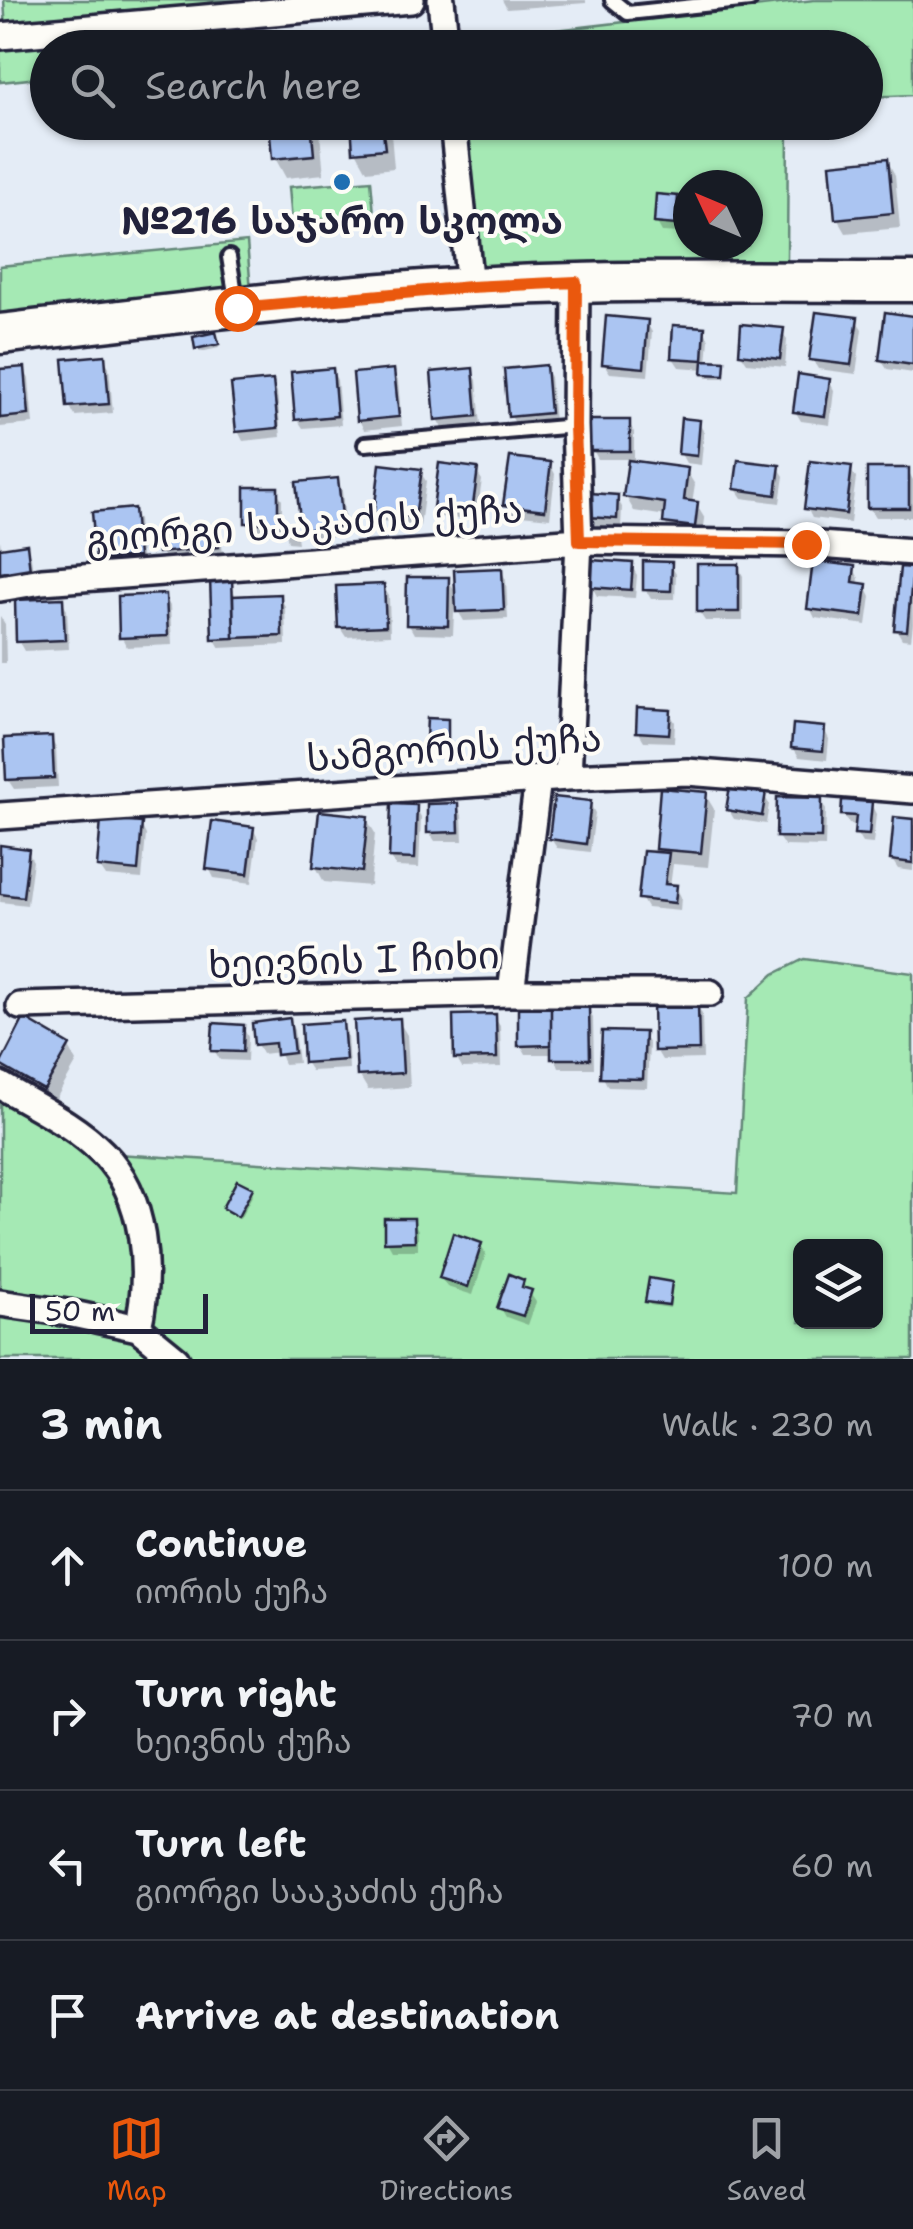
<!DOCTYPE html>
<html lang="en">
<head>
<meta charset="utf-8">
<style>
	body { margin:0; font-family:"Shantell Sans","Noto Sans Georgian",sans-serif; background:#20242c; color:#f1f3f6 }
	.controls { position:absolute; right:30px; bottom:30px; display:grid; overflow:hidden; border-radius:15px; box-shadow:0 2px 8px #0004 }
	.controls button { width:90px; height:90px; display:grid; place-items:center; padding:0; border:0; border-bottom:2px solid #363941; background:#171b24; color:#f1f3f6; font:50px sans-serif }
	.compass { position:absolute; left:673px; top:170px; width:90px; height:90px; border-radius:50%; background:#171b24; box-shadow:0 2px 8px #0004; rotate:314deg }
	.scale { position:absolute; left:30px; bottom:25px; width:178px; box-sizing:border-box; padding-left:10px; border:5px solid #22223b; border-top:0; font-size:28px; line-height:35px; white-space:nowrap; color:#22223b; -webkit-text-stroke:8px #fdfcf7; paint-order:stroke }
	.stop { position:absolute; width:30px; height:30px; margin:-22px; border:8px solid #ea580c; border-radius:50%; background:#fff }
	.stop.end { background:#ea580c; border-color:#fff; box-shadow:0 2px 10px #0008 }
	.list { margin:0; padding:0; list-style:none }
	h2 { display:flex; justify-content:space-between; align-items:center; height:130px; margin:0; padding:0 40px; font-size:42px }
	h2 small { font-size:32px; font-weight:400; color:#9ea1a6 }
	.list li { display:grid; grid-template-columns:65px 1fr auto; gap:30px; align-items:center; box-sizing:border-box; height:150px; padding:0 40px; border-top:2px solid #363941 }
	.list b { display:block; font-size:38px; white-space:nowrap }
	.list p { margin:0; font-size:32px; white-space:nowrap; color:#9ea1a6 }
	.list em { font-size:32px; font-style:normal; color:#9ea1a6 }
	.icon { flex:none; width:55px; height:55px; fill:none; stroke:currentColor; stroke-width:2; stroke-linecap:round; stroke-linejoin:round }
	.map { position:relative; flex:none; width:913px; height:1359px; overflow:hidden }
	.search { position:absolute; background:#171b24; box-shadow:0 2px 8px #0004; left:30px; right:30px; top:30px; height:110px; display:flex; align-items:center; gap:25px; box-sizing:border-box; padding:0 35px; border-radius:55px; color:#9ea1a6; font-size:38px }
	.sheet { height:730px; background:#171b24 }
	nav { display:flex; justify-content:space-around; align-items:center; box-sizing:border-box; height:140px; border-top:2px solid #363941; background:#171b24; font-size:28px; color:#9ea1a6 }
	nav a { display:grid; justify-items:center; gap:5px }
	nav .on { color:#ea580c }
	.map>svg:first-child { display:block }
	.green { fill:#a5e9b4; stroke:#648678; stroke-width:2.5; fill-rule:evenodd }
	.shadow { fill:#0003 }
	.building { fill:#abc5f2; stroke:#22223b; stroke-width:2.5 }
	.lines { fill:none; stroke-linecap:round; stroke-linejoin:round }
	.lane-casing { stroke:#22223b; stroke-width:20 }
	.street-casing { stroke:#22223b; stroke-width:32 }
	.secondary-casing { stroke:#22223b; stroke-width:45 }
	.lane { stroke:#fdfcf7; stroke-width:12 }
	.street { stroke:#fdfcf7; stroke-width:25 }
	.secondary { stroke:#fdfcf7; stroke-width:38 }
	.route { stroke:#ea580c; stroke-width:12 }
	.poi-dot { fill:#1f6fb2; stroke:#fdfcf7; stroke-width:4 }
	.labels { text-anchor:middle; stroke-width:8; stroke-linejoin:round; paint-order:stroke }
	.poi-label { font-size:38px; font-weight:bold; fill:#22223b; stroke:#fdfcf7 }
	.street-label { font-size:38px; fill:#22223b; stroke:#fdfcf7 }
</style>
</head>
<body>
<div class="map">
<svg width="913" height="1359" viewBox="0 0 913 1359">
	<rect width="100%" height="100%" fill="#e4ecf6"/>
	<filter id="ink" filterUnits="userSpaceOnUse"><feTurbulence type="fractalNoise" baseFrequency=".01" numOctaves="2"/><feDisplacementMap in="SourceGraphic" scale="20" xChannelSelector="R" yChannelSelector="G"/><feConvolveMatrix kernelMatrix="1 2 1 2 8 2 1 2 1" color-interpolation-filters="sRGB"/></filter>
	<g filter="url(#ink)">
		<!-- green -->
		<path class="green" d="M4,0H286L6,29Z
			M814,0H913V95L866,97V48H454L453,42Z
			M229,25L231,47L48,48L47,77L0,82V45Z
			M462,123H788L787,261L590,265L481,278ZM688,185H748V245H688Z
			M371,180L374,214L292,222L289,187Z
			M247,242L251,291L0,317V266Z
			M804,959L913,973V1359H0V1097L91,1156L117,1154L737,1193L748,998L774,974ZM800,1246H876V1322H800Z"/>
		<!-- shadow -->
		<path class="shadow" d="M502,0H586V3L507,9Z
			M658,0H743L664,11Z
			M271,122H390L394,168L367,171L356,151L354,131L320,134L324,174L286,178L275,158Z
			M887,160L895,175L900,228L846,233L838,219Z
			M676,198L682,208L680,233L662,232L657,223Z
			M913,318V373L887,369L881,360Z
			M856,320L862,329L856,374L818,369L812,359Z
			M646,322L652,332L648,376L610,373L604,364Z
			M704,330L709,339L707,363H723L725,378H707L705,369L679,367L673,358Z
			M782,331L787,340L785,367L747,363L741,354Z
			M217,339L219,348L200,352L197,348Z
			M104,358L109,367L113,413L75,416L70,407Z
			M545,368L550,377L554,422L516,425L511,416Z
			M24,369L29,379L33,424L0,427V371Z
			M332,370L337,380L341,425L303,428L297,419Z
			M471,370L477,380L481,425L443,428L438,419Z
			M393,372L398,381L402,426L364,430L359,420Z
			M829,381L834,390L830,425L801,421L795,411Z
			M272,382L277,392L281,437L243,441L238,431Z
			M698,422L704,432L701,465L686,463L681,454Z
			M629,423L634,432V463L686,470L695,485L692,504H696L705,519L702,541L674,538L665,523L666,516L634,511L626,497L631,459H598L593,450Z
			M550,464L555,474L550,518L511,514L506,504Z
			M778,467L784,476L780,503L742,498L736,489Z
			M850,469L856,478L850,523L812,518L807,508Z
			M908,470L913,480V517H875L869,508Z
			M476,471L482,480L476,521L441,517L436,507Z
			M420,472L426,481L420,526L382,521L376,512Z
			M337,481L342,490L346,535L309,539L303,529Z
			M276,490L282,499V529H296L298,543L288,542L286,532H253L247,522Z
			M617,498L622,507L621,528L596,526L591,517Z
			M132,511L138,520L142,566L104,569L99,560Z
			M216,533L222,543L223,556L166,562L161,552Z
			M0,540L2,551L25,547L31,557L34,580L0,585Z
			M670,564L676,574L675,599H651L645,589Z
			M631,565L637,575L635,598L597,596L592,587Z
			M738,566L743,576V621H705L699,612Z
			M853,568L859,578L858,585L866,586L871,596L867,625L815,618L810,608Z
			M501,570L506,580L508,619L464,621L458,611Z
			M912,571L913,624L911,640L902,639L896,629Z
			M230,579L236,598L279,596L285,606L286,645L220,648L214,638Z
			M448,580L455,592L453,635L414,634L409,625Z
			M383,586L389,596L390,635L346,637L340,628Z
			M165,597L170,606L172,645L127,647L122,638Z
			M62,600L67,610L69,649L24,651L19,642Z
			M0,616L5,624L6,663H0Z
			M669,712L675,722L674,742L644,741L638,731Z
			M447,721L449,742H431L429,738Z
			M824,729L829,739L827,760L799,757L793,747Z
			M51,739L56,748L58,787L14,789L8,780Z
			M705,794L714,809L708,867L673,864L670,887H676L681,897L680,911L647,908L641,898L661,855L657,848Z
			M764,794L769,804L766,824L734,819L728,809Z
			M821,800L826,810L825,847L784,846L778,837Z
			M590,804L595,813L590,852L557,848L551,839Z
			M871,804L876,814L873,844L862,843L856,833L857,825L849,824L843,814Z
			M457,806L462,815L463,841H435L429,832Z
			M416,807L421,817L419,868L396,867L391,858Z
			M366,818L375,833L370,886L324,882L316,867Z
			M913,821V871L898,869L892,860Z
			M141,825L146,835L142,879L106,876L100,867Z
			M253,829L258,838L252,883L214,878L209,868Z
			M0,848L27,851L33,861L27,905L0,902Z
			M697,1005L702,1014L703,1059L662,1060L656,1050Z
			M588,1008L593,1018L594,1068H559L554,1054H526L521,1045Z
			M494,1017L500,1026L501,1067L462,1068L456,1058Z
			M398,1020L407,1035L410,1087L368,1090L359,1075Z
			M289,1021L294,1030L298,1063L284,1064L279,1052L262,1054L257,1044Z
			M25,1022L69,1047L77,1062L53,1104L9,1078L0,1063Z
			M342,1024L347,1033L349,1069L311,1071L305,1062Z
			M243,1027L248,1037L247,1061L220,1060L214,1050Z
			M643,1035L649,1044L647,1088L608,1087L603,1077Z
			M251,1190L253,1194L240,1219L227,1212L225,1208Z
			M413,1220L418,1230V1250H392L387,1241Z
			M480,1245L486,1254L473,1295L447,1287L441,1278Z
			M522,1282L536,1302L528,1325L506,1317L500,1307Z
			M671,1284L670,1308L650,1305L648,1301Z"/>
		<!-- building -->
		<path class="building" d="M269,122H311L314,155L272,159Z
			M351,122H382L385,149L353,152Z
			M888,158L893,213L835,219L830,164Z
			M656,194L678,196L676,225L654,223Z
			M816,312L858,317L851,365L809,360Z
			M885,312L913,316V365L879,360Z
			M606,316L648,320L644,368L602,364Z
			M741,324L784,328L780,359L739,354Z
			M673,325L705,327L703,360L671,358Z
			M216,332L219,344L195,349L193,337Z
			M105,355L109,404L67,407L63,359Z
			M703,360L725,361L724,375L702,374Z
			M546,365L550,413L508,417L504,369Z
			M25,367L29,415L0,418V369Z
			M333,368L337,416L295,420L291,372Z
			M473,368L477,416L435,420L431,372Z
			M394,369L399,417L357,421L353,373Z
			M798,374L830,379L825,416L793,412Z
			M273,380L278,428L236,432L231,384Z
			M681,418L700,420L697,456L678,454Z
			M590,420H630V451H590Z
			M510,457L551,462L545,510L503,505Z
			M628,460L688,468L684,500L698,502L695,527L663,523L665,503L623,497Z
			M738,460L780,465L776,495L734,489Z
			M810,461L852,466L846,514L804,509Z
			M439,463L478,468L472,513L433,508Z
			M380,464L422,469L415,517L374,512Z
			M867,468H909V508H867Z
			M338,478L343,526L301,530L296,482Z
			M245,487H278V523H245Z
			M590,493L618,495L617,519L588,517Z
			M134,508L138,557L96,560L92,512Z
			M218,531L219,547L158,553L156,536Z
			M27,544L30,570L0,575V548Z
			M591,560L633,563L631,590L589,587Z
			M643,561L672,562L671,591L643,590Z
			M813,561L855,566L853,582L867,584L863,616L807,609Z
			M697,564H739V612H697Z
			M900,567L913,568L907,631L894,630Z
			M502,568L504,610L456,612L454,570Z
			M232,577L234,638L212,639L210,578Z
			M407,577H449L448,626L406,625Z
			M384,584L386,626L338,628L336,586Z
			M166,594L168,636L119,638L118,596Z
			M281,594L282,636L234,638L233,596Z
			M63,598L65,640L16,642L15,600Z
			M637,708L671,710L669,734L636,732Z
			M427,718L448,719V739H426Z
			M793,724L825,727L823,751L791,748Z
			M52,736L54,778L6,780L4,738Z
			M730,786L766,792L762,816L726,810Z
			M660,788L707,792L701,853L655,849Z
			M554,797L591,801L586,844L549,839Z
			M777,797L822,798L821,838L776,837Z
			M842,800L872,802L869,835L854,834L856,816L841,815Z
			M458,803L459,832L427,833V804Z
			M391,804L417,805L415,859L389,858Z
			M319,811L368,816L362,872L313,867Z
			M894,817L913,819V863L890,860Z
			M101,820L142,823L138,871L97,867Z
			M212,821L254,827L248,874L206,869Z
			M0,845L29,849L23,897L0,894Z
			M643,851L669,853L665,884L677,885L675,903L638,899Z
			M698,1002L699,1050L654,1051L653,1003Z
			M518,1006L551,1007V1045L518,1046Z
			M589,1006L590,1059H551V1007Z
			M496,1014L497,1058L454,1059L453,1015Z
			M24,1018L70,1045L44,1090L0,1065Z
			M290,1018L294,1053L276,1055L275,1043L254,1045L252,1023Z
			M400,1018L403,1073L357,1076L354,1021Z
			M343,1021L346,1060L303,1063L301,1024Z
			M213,1023L244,1025L243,1052L211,1051Z
			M602,1031L645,1032L643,1079L600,1078Z
			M237,1180L253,1188L238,1217L222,1208Z
			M384,1218H414L415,1241L384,1242Z
			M453,1233L482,1243L468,1287L439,1278Z
			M509,1274L524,1280L522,1287L532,1290L523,1316L497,1308Z
			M649,1278L672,1282L669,1305L645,1302Z"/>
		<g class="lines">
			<!-- lane casing -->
			<g class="lane-casing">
				<path id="lane" d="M612,0L628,13L750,0
					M229,257L237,305
					M365,444L575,426"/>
			</g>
			<!-- street casing -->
			<g class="street-casing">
				<path id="street" d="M441,0L446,48
					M0,36L411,0
					M453,122L470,287
					M0,588L42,581L579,541L806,544L913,552
					M568,777L579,541L575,426L576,283
					M0,816L568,777L687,772L913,790
					M511,993L538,779
					M20,1006L511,993H710
					M0,1085C35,1106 74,1124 103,1153C146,1196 151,1272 138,1328
					M0,1303L68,1313L138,1328L176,1359"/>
			</g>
			<!-- secondary casing -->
			<g class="secondary-casing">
				<path id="secondary" d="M0,334C158,316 316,295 474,287C620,279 767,282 913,282"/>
			</g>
			<!-- lane -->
			<use href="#lane" class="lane"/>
			<!-- street -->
			<use href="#street" class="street"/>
			<!-- secondary -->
			<use href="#secondary" class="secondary"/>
		</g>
	</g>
	<g class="lines" filter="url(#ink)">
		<!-- route -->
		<path class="route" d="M237,308L470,287L576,282L575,426L579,541L806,544"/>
	</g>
	<!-- markers -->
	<circle class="poi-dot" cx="342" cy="182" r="10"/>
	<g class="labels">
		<!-- poi labels -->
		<g class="poi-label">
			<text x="342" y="234">№216 საჯარო სკოლა</text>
		</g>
		<!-- street labels -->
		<g class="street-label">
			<text transform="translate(304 524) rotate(-4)" y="13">გიორგი სააკაძის ქუჩა</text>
			<text transform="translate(454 748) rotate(-4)" y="13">სამგორის ქუჩა</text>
			<text transform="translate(354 960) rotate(-2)" y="13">ხეივნის I ჩიხი</text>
		</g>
	</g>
</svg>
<div class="controls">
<button><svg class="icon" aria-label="layers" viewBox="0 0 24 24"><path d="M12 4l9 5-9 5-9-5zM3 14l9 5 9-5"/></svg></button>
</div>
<svg class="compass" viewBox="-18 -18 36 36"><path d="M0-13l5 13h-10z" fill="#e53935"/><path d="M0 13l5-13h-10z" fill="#9ea1a6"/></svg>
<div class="scale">50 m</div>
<div class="stop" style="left:237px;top:308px"></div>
<div class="stop end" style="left:806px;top:544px"></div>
<div class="search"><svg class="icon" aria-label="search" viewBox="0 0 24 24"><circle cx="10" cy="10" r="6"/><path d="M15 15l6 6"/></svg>Search here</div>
</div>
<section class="sheet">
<h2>3 min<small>Walk · 230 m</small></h2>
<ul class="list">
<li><svg class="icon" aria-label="ahead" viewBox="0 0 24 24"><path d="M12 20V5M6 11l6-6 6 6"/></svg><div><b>Continue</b><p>იორის ქუჩა</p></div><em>100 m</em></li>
<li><svg class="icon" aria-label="right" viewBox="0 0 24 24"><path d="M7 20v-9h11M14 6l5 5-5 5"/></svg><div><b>Turn right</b><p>ხეივნის ქუჩა</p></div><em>70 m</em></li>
<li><svg class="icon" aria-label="left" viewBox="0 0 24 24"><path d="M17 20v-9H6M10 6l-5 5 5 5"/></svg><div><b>Turn left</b><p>გიორგი სააკაძის ქუჩა</p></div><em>60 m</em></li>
<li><svg class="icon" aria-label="arrive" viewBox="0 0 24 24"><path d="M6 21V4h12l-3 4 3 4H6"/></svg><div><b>Arrive at destination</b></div></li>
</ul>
</section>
<nav>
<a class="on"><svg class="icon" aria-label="map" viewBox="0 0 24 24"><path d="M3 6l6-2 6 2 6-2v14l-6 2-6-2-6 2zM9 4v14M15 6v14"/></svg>Map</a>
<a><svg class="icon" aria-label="directions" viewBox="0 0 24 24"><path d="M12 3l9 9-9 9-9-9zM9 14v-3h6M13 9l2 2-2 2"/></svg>Directions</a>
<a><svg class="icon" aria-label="saved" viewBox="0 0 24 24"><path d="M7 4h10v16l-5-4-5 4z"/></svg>Saved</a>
</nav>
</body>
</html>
